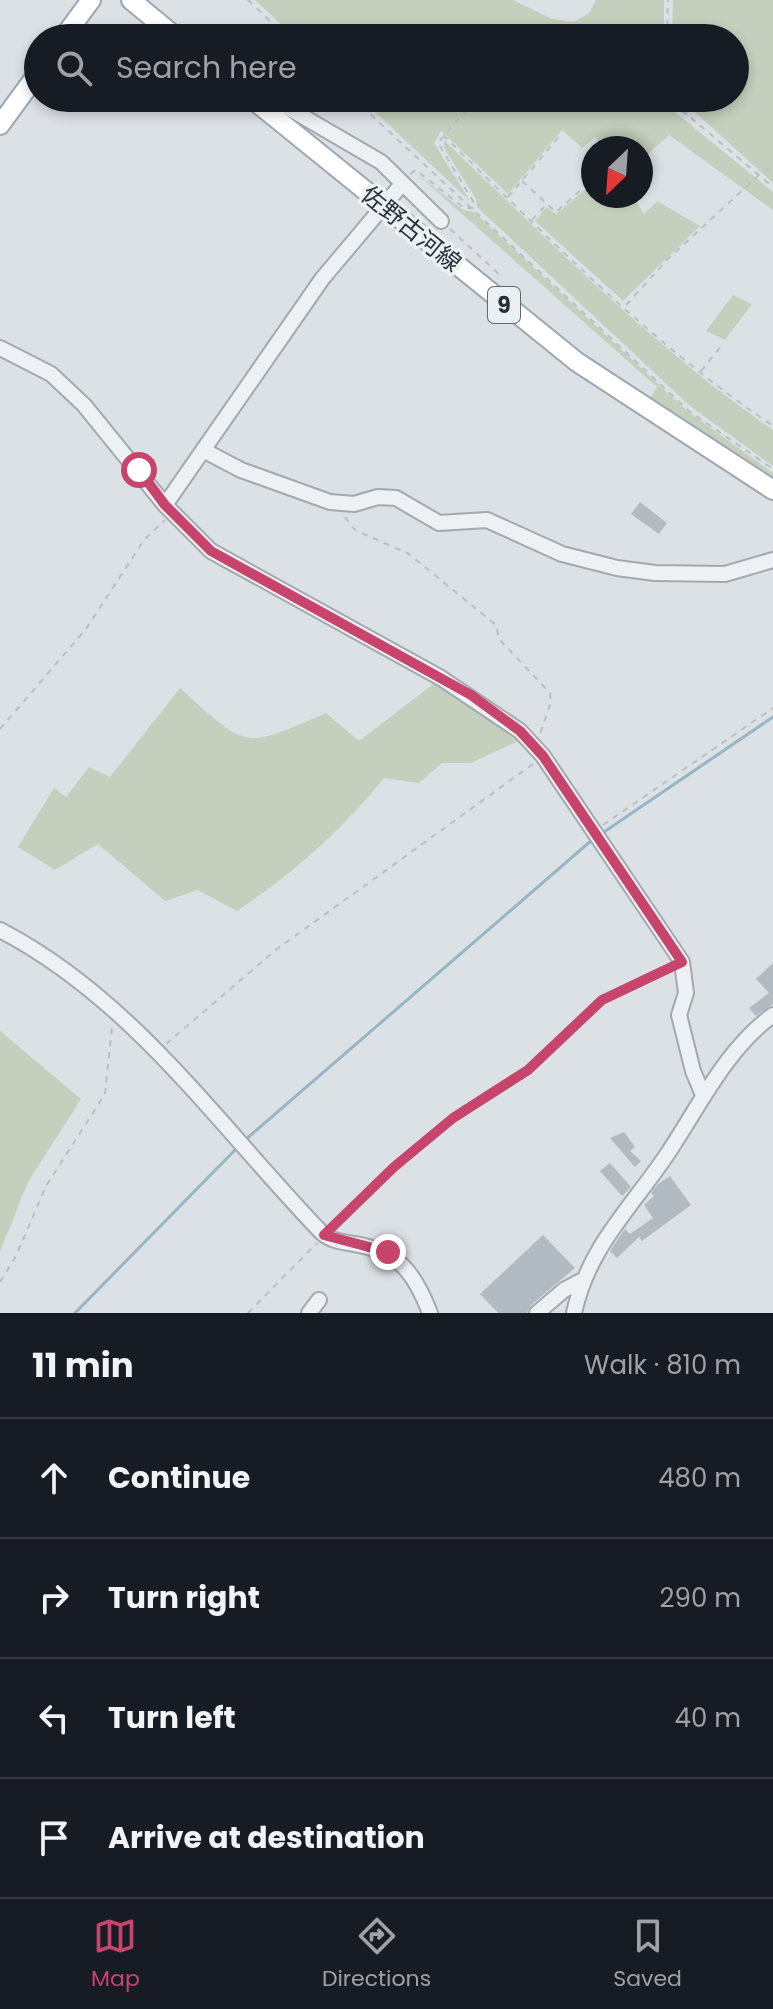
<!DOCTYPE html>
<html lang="en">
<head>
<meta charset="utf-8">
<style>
	body { margin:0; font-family:Poppins,"Noto Sans JP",sans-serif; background:#20242c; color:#f1f3f6 }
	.compass { position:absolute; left:581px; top:136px; width:72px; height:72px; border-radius:50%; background:#171b24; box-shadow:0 4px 12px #0003; rotate:205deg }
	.stop { position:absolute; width:24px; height:24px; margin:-18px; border:6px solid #c7446d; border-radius:50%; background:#fff }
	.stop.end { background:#c7446d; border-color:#fff; box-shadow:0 2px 8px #0008 }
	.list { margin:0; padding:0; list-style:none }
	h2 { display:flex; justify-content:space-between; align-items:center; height:104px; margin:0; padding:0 32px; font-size:34px }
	h2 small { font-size:26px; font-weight:400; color:#9ea1a6 }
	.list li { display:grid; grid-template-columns:52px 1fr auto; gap:24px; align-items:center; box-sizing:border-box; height:120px; padding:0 32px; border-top:2px solid #363941 }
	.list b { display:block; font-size:30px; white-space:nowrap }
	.list em { font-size:26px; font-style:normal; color:#9ea1a6 }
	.icon { flex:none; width:44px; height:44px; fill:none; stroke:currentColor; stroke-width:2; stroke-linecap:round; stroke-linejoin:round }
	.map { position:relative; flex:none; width:773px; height:1313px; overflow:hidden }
	.search { position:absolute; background:#171b24; box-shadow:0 4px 12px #0003; left:24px; right:24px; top:24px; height:88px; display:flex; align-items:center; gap:20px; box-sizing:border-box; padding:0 28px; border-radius:44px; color:#9ea1a6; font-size:30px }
	.sheet { height:584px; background:#171b24 }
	nav { display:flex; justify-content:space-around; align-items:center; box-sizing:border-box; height:112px; border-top:2px solid #363941; background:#171b24; font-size:22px; color:#9ea1a6 }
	nav a { display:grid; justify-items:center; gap:4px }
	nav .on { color:#c7446d }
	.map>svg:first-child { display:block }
	.green { fill:#c5cfbd }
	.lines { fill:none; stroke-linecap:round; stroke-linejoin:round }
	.stream { stroke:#98b5c5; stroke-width:3 }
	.building { fill:#b3bbc2 }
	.minor-casing { stroke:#a2a9af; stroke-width:18 }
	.major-casing { stroke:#9ca7b0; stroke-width:22 }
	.path { stroke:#babfc4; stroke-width:2; stroke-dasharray:6 6; stroke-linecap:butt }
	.minor { stroke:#eef1f4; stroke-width:14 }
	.major { stroke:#fff; stroke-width:18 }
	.route { stroke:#c7446d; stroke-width:10 }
	.labels { text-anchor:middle; stroke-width:7; stroke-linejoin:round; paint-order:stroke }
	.shield { fill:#ebf0f3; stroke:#616a72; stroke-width:2 }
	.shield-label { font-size:22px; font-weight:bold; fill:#26313b }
	.street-label { font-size:24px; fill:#26313b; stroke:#ebf0f3 }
</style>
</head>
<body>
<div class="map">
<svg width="773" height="1313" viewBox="0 0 773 1313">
	<rect width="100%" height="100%" fill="#dce1e5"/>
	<!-- green -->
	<path class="green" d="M255,0H513L552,19L574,22L589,13L596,0H664V38H296Z
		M673,0H773V183L688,106L684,98H735V38H672Z
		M360,98H673L678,107H669L773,192V210L669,135L641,160V148H604L595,137L582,148L562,130L508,194L441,131L434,143L470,201Z
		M444,140C549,241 653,347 773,430V466L690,406L477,207L476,199L444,148Z
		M417,174L463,210L474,212L686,410L773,473V477L649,400L657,387Z
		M593,183V196H633L644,214L657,201L700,226L623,301L535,221L547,207L556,214Z
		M733,295L752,304L725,340L706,331Z
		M441,678L518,741L471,763H442L419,783L384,778C342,831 293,873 237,911L198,890L165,901L98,844L55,870L18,847L54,788L66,797L89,767L110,777L180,688C248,749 241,750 326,713L359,741Z
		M0,1031L81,1099L28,1182L0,1252Z"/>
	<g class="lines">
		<!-- stream -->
		<path class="stream" d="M601,834L773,717
			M244,1141L592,840
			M75,1313L236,1149"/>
	</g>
	<!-- building -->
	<path class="building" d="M640,502L667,523L659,534L631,514Z
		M773,963V1004L756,1016L749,1008L769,993L756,979Z
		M624,1132L635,1147L630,1151L641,1161L635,1167L610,1138Z
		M610,1163L631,1187L622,1196L600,1171Z
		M670,1176L691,1205L642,1241L639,1237L617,1258L610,1251L620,1236L625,1229L630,1234L653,1218L644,1205L654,1196L651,1193L658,1184Z
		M543,1235L575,1268L531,1305L527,1313H498L480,1294Z"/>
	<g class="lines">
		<!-- minor casing -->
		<g class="minor-casing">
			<path id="minor" d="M271,98L381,162L441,221
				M0,348L51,374L84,405L165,505L211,551L441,678L520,731L543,756L682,962L686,993L679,1015L693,1071L703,1095
				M203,450L241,470L330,502L354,504L378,497L396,498L439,523L487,520L562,554L617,568L655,573L725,574L773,560
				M165,505L322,279L402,184
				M0,930C133,999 219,1126 321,1232C330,1241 343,1242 355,1244C399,1252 414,1272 430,1313
				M309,1313L319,1300
				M537,1313L564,1290L581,1281
				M574,1313C588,1248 630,1209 666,1156C699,1107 725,1050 773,1015"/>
		</g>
		<!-- major casing -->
		<g class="major-casing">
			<path id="major" d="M131,0L177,38
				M63,38L91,0
				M251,98L577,362L773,490
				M0,125L38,73"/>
		</g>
		<!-- path -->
		<path class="path" d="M248,0L288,38
			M667,38L668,0
			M353,98L689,411L773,469
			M662,98L689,116
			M677,98L690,117L773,187
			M443,135C547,237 652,344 773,426
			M410,174L416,170L464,208H474L473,201L438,143L476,98
			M522,181L556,212L593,179
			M508,197L562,133
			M532,220L547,204
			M450,229L500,275L498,279
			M626,305L669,258L759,175L773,166
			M701,371L722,345
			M345,517L355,530L409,554L496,625L499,639L550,693L551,702L540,734
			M0,729L86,629L144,540L165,520
			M603,825L773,708
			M166,1044L277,949L533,764
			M333,1227L394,1167L453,1118L528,1070L602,1000L671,967
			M0,1282L16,1256L46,1186L105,1094L112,1027
			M248,1313L317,1243"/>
		<!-- minor -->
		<use href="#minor" class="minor"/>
		<!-- major -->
		<use href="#major" class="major"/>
	</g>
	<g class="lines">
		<!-- route -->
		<path class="route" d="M139,470L165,505L211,551L471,695L520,731L543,756L682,962L602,1000L528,1070L453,1118L394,1167L324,1235L388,1252"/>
	</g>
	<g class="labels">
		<!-- shield labels -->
		<rect class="shield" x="488" y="287" width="32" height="36" rx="6"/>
		<g class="shield-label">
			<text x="504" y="313">9</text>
		</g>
		<!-- street labels -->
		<g class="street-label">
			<text transform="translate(411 229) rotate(39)" y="8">佐野古河線</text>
		</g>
	</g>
</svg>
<svg class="compass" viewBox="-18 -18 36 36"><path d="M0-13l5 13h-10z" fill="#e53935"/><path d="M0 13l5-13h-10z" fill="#9ea1a6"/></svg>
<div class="stop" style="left:139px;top:470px"></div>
<div class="stop end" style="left:388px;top:1252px"></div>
<div class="search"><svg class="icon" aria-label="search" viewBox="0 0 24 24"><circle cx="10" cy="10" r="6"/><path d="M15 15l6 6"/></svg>Search here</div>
</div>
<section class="sheet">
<h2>11 min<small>Walk · 810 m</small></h2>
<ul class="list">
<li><svg class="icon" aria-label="ahead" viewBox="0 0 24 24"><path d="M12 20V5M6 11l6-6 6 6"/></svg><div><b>Continue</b></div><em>480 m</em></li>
<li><svg class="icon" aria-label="right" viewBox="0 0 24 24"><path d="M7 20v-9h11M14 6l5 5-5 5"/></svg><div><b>Turn right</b></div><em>290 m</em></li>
<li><svg class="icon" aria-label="left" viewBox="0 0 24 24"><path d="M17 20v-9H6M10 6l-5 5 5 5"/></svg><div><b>Turn left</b></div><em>40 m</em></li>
<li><svg class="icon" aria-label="arrive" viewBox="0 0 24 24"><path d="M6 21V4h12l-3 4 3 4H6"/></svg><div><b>Arrive at destination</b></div></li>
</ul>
</section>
<nav>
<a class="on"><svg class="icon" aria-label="map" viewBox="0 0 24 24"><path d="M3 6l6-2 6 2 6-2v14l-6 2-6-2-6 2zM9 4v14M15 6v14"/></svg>Map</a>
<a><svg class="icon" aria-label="directions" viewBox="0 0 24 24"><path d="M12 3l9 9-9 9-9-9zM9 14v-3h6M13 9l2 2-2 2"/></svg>Directions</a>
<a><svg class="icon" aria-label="saved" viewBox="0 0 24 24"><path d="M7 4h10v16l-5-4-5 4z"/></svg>Saved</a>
</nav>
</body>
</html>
